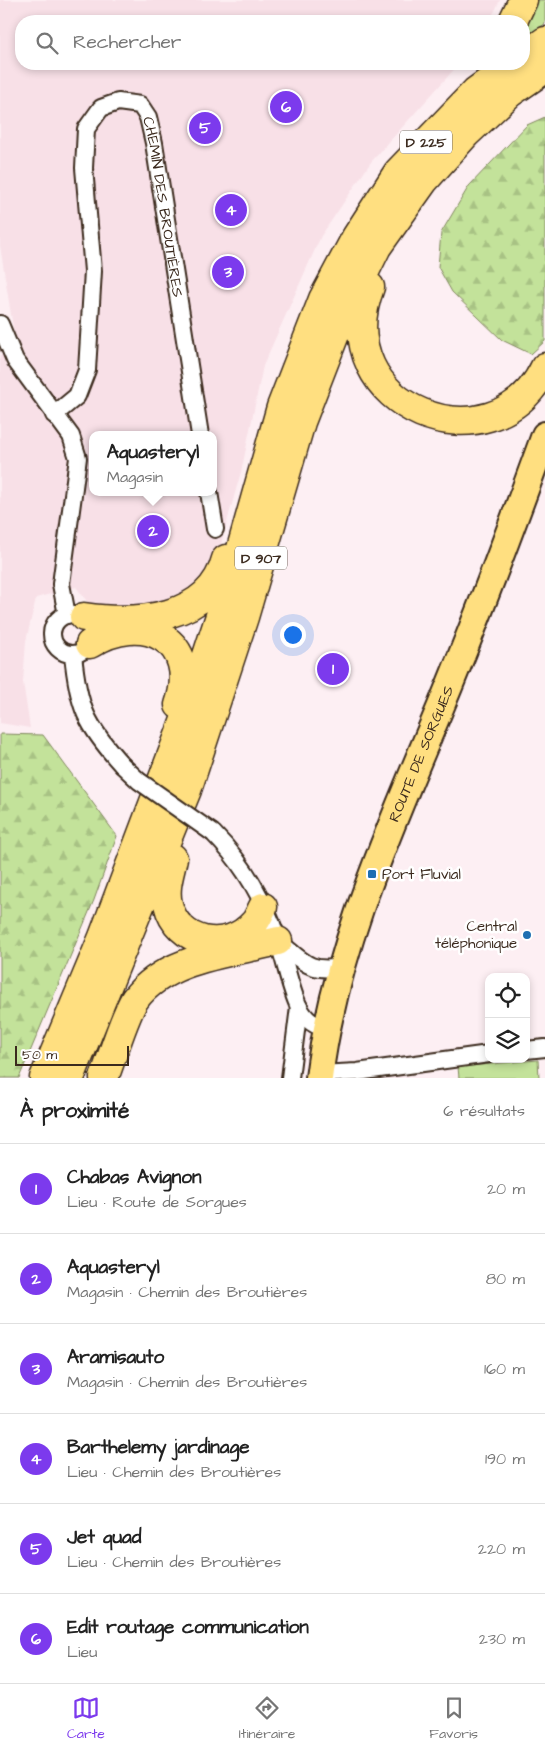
<!DOCTYPE html>
<html lang="fr">
<head>
<meta charset="utf-8">
<style>
	body { margin:0; font-family:"Architects Daughter",sans-serif; background:#f6f6f6; color:#222 }
	.controls { position:absolute; right:15px; bottom:15px; display:grid; overflow:hidden; border-radius:10px; box-shadow:0 2px 8px #0003 }
	.controls button { width:45px; height:45px; display:grid; place-items:center; padding:0; border:0; border-bottom:1px solid #e0e0e0; background:#fff; color:#222; font:25px sans-serif }
	.scale { position:absolute; left:15px; bottom:12px; width:114px; box-sizing:border-box; padding-left:5px; border:2px solid #3b2a1e; border-top:0; font-size:14px; line-height:18px; white-space:nowrap; color:#3b2a1e; -webkit-text-stroke:4px #fff; paint-order:stroke }
	.you { position:absolute; left:292px; top:634px; width:18px; height:18px; margin:-12px; border:4px solid #fff; border-radius:50%; background:#1a73e8; box-shadow:0 0 0 8px #1a73e833 }
	.badge { display:grid; place-items:center; width:32px; height:32px; border-radius:50%; background:#7c3aed; color:#fff; font-size:16px; font-weight:700 }
	.pin { position:absolute; translate:-50% -50%; border:2px solid #fff; box-shadow:0 1px 5px #0006 }
	.popup { position:absolute; left:89px; top:431px; width:128px; height:65px; box-sizing:border-box; display:grid; place-content:center; border-radius:10px; background:#fff; filter:drop-shadow(0 1px 4px #0005); font-size:16px; white-space:nowrap; color:#767676 }
	.popup b { font-size:19px; color:#222 }
	.popup::after { content:''; position:absolute; left:50%; top:100%; margin-left:-10px; border:10px solid transparent; border-top-color:#fff }
	.list { margin:0; padding:0; list-style:none }
	h2 { display:flex; justify-content:space-between; align-items:center; height:65px; margin:0; padding:0 20px; font-size:21px }
	h2 small { font-size:16px; font-weight:400; color:#767676 }
	.list li { display:grid; grid-template-columns:32px 1fr auto; gap:15px; align-items:center; box-sizing:border-box; height:90px; padding:0 20px; border-top:1px solid #e0e0e0 }
	.list b { display:block; font-size:19px; white-space:nowrap }
	.list p { margin:0; font-size:16px; white-space:nowrap; color:#767676 }
	.list em { font-size:16px; font-style:normal; color:#767676 }
	.icon { flex:none; width:28px; height:28px; fill:none; stroke:currentColor; stroke-width:2; stroke-linecap:round; stroke-linejoin:round }
	.map { position:relative; flex:none; width:545px; height:1078px; overflow:hidden }
	.search { position:absolute; background:#fff; box-shadow:0 2px 8px #0003; left:15px; right:15px; top:15px; height:55px; display:flex; align-items:center; gap:12px; box-sizing:border-box; padding:0 18px; border-radius:20px; color:#767676; font-size:19px }
	.sheet { height:605px; background:#fff }
	nav { display:flex; justify-content:space-around; align-items:center; box-sizing:border-box; height:70px; border-top:1px solid #e0e0e0; background:#fff; font-size:14px; color:#767676 }
	nav a { display:grid; justify-items:center; gap:2px }
	nav .on { color:#7c3aed }
	.map>svg:first-child { display:block }
	.built { fill:#f8e0e7; fill-rule:evenodd }
	.green { fill:#c3e29a; stroke:#7f865c }
	.forest { fill:url(#forest-firs); stroke:#7f865c }
	.lines { fill:none; stroke-linecap:round; stroke-linejoin:round }
	.minor-casing { stroke:#3b2a1e; stroke-width:20 }
	.primary-casing { stroke:#3b2a1e; stroke-width:30 }
	.trunk-casing { stroke:#3b2a1e; stroke-width:31 }
	.minor { stroke:#fff; stroke-width:16 }
	.primary { stroke:#ffdf80; stroke-width:26 }
	.trunk { stroke:#ffdf80; stroke-width:28 }
	.minor-bridge-casing { stroke:#3b2a1e; stroke-width:20; stroke-linecap:butt }
	.minor-bridge { stroke:#fff; stroke-width:16 }
	.poi-dot { fill:#1f6fb2; stroke:#fff; stroke-width:2 }
	.labels { text-anchor:middle; stroke-width:5; stroke-linejoin:round; paint-order:stroke }
	.shield { fill:#fff; stroke:#766a62; stroke-width:1 }
	.shield-label { font-size:14px; font-weight:bold; fill:#3b2a1e }
	.street-label { font-size:15px; fill:#3b2a1e; stroke:#fff }
	.poi-label { font-size:15px; fill:#3b2a1e; stroke:#fff; text-anchor:start }
</style>
</head>
<body>
<div class="map">
<svg width="545" height="1078" viewBox="0 0 545 1078">
	<defs>
		<pattern id="forest-firs" width="22" height="20" patternUnits="userSpaceOnUse" patternTransform="scale(1.25)"><rect width="22" height="20" fill="#c3e29a"/><path d="M5 1l3.5 6h-7zM16 11l3.5 6h-7z" fill="#a8c284"/></pattern>
	</defs>
	<rect width="100%" height="100%" fill="#fdeff3"/>
	<filter id="ink" filterUnits="userSpaceOnUse"><feTurbulence type="fractalNoise" baseFrequency=".02" numOctaves="2"/><feDisplacementMap in="SourceGraphic" scale="10" xChannelSelector="R" yChannelSelector="G"/><feConvolveMatrix kernelMatrix="1 2 1 2 8 2 1 2 1" color-interpolation-filters="sRGB"/></filter>
	<g filter="url(#ink)">
		<!-- built -->
		<path class="built" d="M0,0H500L490,21H21V64H459L371,162L321,236L263,366L242,468L214,569L175,604L92,608L76,587L36,598L26,641L23,682L30,728L0,723V357L15,339L0,246ZM93,435H213V492H93Z"/>
		<!-- green -->
		<path class="green" d="M533,0H545V24L524,37V23Z
			M538,1060L539,1078H459L458,1067Z"/>
		<!-- forest -->
		<path class="forest" d="M545,117V341L531,354L502,340L452,292L438,267L441,233L469,186L527,125Z
			M0,734L43,735L117,836L94,900L19,1078H0Z"/>
		<g class="lines">
			<!-- minor casing -->
			<g class="minor-casing">
				<g id="minor">
					<path d="M0,324L15,360L71,436L78,458L61,584L67,615"/>
					<path id="s1" d="M54,415L77,396L87,370L93,271L84,168L86,129L101,108L118,102L140,105L148,117L154,143L200,435"/>
					<path d="M209,492L215,529"/>
					<circle cx="72" cy="634" r="20"/>
					<path d="M73,654C78,707 86,725 122,765"/>
					<path d="M213,833C244,864 266,903 279,944C286,964 290,988 299,1007C305,1019 315,1027 328,1028"/>
					<path d="M278,941C303,961 308,973 342,967"/>
					<path d="M526,1050L545,1048"/>
					<path d="M319,1074L357,1072L489,1054"/>
					<path d="M290,1078L299,1007"/>
				</g>
			</g>
			<!-- primary casing -->
			<g class="primary-casing">
				<g id="primary">
					<path id="s2" d="M319,1078C335,948 391,826 441,706C478,617 512,526 545,435"/>
				</g>
			</g>
			<!-- trunk casing -->
			<g class="trunk-casing">
				<path id="trunk" d="M513,21L523,0
					M524,56L545,41
					M370,287C324,408 494,474 545,367
					M84,617C135,624 210,621 226,559
					M90,644C143,610 201,640 179,705
					M173,858C170,873 164,888 168,904C177,944 227,954 254,923C258,919 260,912 263,907
					M44,1078L103,937L191,704L235,570L281,407L323,299L356,237L398,172L476,91L513,64
					M70,1078L187,790L244,617L301,422L339,324L377,247L424,181L466,134L510,93L545,69
					M104,1078C112,1058 124,1016 135,999C166,957 232,953 278,941"/>
			</g>
			<!-- minor -->
			<use href="#minor" class="minor"/>
			<!-- primary -->
			<use href="#primary" class="primary"/>
			<!-- trunk -->
			<use href="#trunk" class="trunk"/>
			<!-- minor-bridge casing -->
			<g class="minor-bridge-casing">
				<path id="minor-bridge" d="M122,765L139,781L213,833"/>
			</g>
			<!-- minor-bridge -->
			<use href="#minor-bridge" class="minor-bridge"/>
		</g>
	</g>
	<!-- markers -->
	<g class="poi-dot">
		<rect x="367" y="869" width="10" height="10" rx="2.5"/>
		<circle cx="527" cy="935" r="5"/>
	</g>
	<g class="labels">
		<!-- shield labels -->
		<g class="shield">
			<rect x="400" y="130.5" width="52" height="23" rx="4"/>
			<rect x="235" y="546.5" width="52" height="23" rx="4"/>
		</g>
		<g class="shield-label">
			<text x="426" y="147">D 225</text>
			<text x="261" y="563">D 907</text>
		</g>
		<!-- street labels -->
		<g class="street-label">
			<text dy="5" stroke="none"><textPath href="#s1" startOffset="471">CHEMIN DES BROUTIÈRES</textPath></text>
			<text dy="5" stroke="none"><textPath href="#s2" startOffset="341">ROUTE DE SORGUES</textPath></text>
		</g>
		<!-- poi labels -->
		<g class="poi-label">
			<text x="382" y="879">Port Fluvial</text>
			<text x="517" y="931" text-anchor="end">Central<tspan x="517" dy="17">téléphonique</tspan></text>
		</g>
	</g>
</svg>
<div class="controls">
<button><svg class="icon" aria-label="locate" viewBox="0 0 24 24"><circle cx="12" cy="12" r="6"/><path d="M12 2v4M12 18v4M2 12h4M18 12h4"/></svg></button>
<button><svg class="icon" aria-label="layers" viewBox="0 0 24 24"><path d="M12 4l9 5-9 5-9-5zM3 14l9 5 9-5"/></svg></button>
</div>
<div class="scale">50 m</div>
<div class="you"></div>
<div class="pin badge" style="left:333px;top:669px">1</div>
<div class="pin badge" style="left:153px;top:531px">2</div>
<div class="popup"><b>Aquasteryl</b>Magasin</div>
<div class="pin badge" style="left:228px;top:272px">3</div>
<div class="pin badge" style="left:231px;top:210px">4</div>
<div class="pin badge" style="left:205px;top:128px">5</div>
<div class="pin badge" style="left:286px;top:107px">6</div>
<div class="search"><svg class="icon" aria-label="search" viewBox="0 0 24 24"><circle cx="10" cy="10" r="6"/><path d="M15 15l6 6"/></svg>Rechercher</div>
</div>
<section class="sheet">
<h2>À proximité<small>6 résultats</small></h2>
<ul class="list">
<li><span class="badge">1</span><div><b>Chabas Avignon</b><p>Lieu · Route de Sorgues</p></div><em>20 m</em></li>
<li><span class="badge">2</span><div><b>Aquasteryl</b><p>Magasin · Chemin des Broutières</p></div><em>80 m</em></li>
<li><span class="badge">3</span><div><b>Aramisauto</b><p>Magasin · Chemin des Broutières</p></div><em>160 m</em></li>
<li><span class="badge">4</span><div><b>Barthelemy jardinage</b><p>Lieu · Chemin des Broutières</p></div><em>190 m</em></li>
<li><span class="badge">5</span><div><b>Jet quad</b><p>Lieu · Chemin des Broutières</p></div><em>220 m</em></li>
<li><span class="badge">6</span><div><b>Edit routage communication</b><p>Lieu</p></div><em>230 m</em></li>
</ul>
</section>
<nav>
<a class="on"><svg class="icon" aria-label="map" viewBox="0 0 24 24"><path d="M3 6l6-2 6 2 6-2v14l-6 2-6-2-6 2zM9 4v14M15 6v14"/></svg>Carte</a>
<a><svg class="icon" aria-label="directions" viewBox="0 0 24 24"><path d="M12 3l9 9-9 9-9-9zM9 14v-3h6M13 9l2 2-2 2"/></svg>Itinéraire</a>
<a><svg class="icon" aria-label="saved" viewBox="0 0 24 24"><path d="M7 4h10v16l-5-4-5 4z"/></svg>Favoris</a>
</nav>
</body>
</html>
